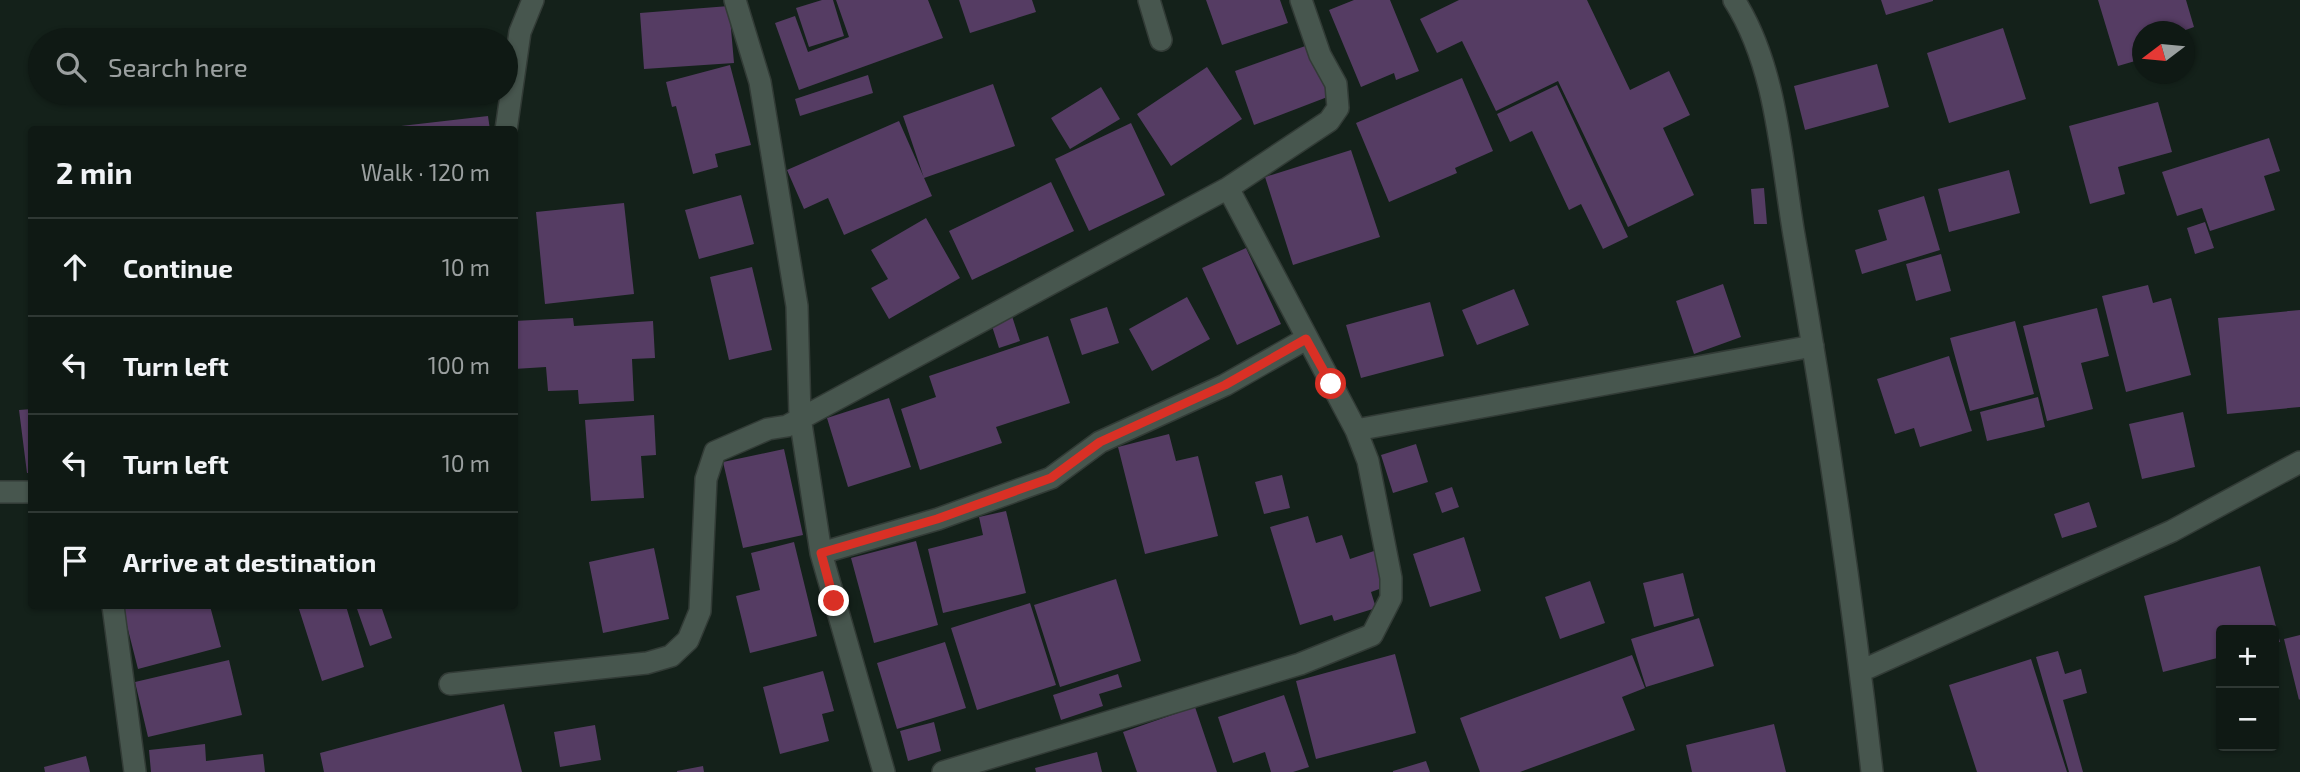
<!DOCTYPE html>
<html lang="en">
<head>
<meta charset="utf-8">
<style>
	body { margin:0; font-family:"Exo 2",sans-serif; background:#18221d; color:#f1f3f6 }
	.controls { position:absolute; right:21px; bottom:21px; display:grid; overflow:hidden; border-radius:7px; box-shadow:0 2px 5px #0004 }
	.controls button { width:63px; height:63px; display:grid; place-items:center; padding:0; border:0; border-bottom:2px solid #2f3834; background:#0f1914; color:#f1f3f6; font:35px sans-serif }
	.compass { position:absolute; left:2132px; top:21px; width:63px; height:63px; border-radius:50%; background:#0f1914; box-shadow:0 2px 5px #0004; rotate:254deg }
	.stop { position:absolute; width:21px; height:21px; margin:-16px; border:5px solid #d93025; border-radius:50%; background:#fff }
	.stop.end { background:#d93025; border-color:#fff; box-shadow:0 2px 7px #0008 }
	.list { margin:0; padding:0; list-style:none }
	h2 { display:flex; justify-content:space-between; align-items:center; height:91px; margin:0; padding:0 28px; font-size:30px }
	h2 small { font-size:23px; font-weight:400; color:#9ba0a0 }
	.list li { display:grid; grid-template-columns:46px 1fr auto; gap:21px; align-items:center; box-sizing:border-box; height:98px; padding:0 28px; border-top:2px solid #2f3834 }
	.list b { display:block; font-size:26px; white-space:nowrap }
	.list em { font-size:23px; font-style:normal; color:#9ba0a0 }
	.icon { flex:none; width:38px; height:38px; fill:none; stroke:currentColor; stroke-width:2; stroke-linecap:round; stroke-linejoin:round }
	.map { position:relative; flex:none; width:2300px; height:772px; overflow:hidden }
	.search { position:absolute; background:#0f1914; box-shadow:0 2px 5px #0004; left:28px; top:28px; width:490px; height:77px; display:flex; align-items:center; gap:18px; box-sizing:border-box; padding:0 24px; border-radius:38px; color:#9ba0a0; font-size:26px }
	.panel { position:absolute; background:#0f1914; box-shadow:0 2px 5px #0004; left:28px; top:126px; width:490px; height:483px; border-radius:7px }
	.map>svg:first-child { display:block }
	.building { fill:#553c63 }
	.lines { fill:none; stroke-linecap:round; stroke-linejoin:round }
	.minor-casing { stroke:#323b36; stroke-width:24 }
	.minor { stroke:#47564e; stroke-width:21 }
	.route { stroke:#d93025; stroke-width:9 }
</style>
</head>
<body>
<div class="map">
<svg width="2300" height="772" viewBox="0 0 2300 772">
	<rect width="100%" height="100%" fill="#14211a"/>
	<!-- building -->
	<path class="building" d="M822,0H833L844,36L809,47L796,8Z
		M836,0H928L943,38L799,90L775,23L795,16L808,52L849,37Z
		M959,0H1032L1036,12L970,33Z
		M1206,0H1280L1288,23L1222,45Z
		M1354,0H1390L1419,71L1396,80L1394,73L1361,87L1329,10Z
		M1459,0H1587L1630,90L1669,71L1690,115L1663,128L1694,195L1628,227L1558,81L1496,111L1462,41L1437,53L1420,19Z
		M1881,0H1933V1L1886,15Z
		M2098,0H2186L2194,27L2180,32H2142V59L2118,66Z
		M729,6L734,63L644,69L640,13Z
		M2003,28L2026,99L1949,123L1927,53Z
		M1311,44L1330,96L1254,125L1235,71Z
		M1877,64L1889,107L1805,130L1794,86Z
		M730,65L751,145L715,154L718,167L693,174L676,106L672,107L666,82Z
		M1207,67L1242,119L1171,166L1137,114Z
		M868,75L873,93L800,116L795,99Z
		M1462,78L1493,151L1455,168L1457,173L1389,202L1356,123Z
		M993,84L1015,146L924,178L903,116Z
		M1557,85L1628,237L1603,249L1581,204L1569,210L1532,131L1510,142L1497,114Z
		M1101,87L1120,119L1070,149L1051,118Z
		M375,93H399L400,101L376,104Z
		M2158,102L2172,152L2118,167L2125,194L2090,204L2069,126Z
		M488,116L490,130H402L401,126Z
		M899,121L932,196L844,235L828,198L804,209L787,170Z
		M1131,123L1165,195L1089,231L1055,159Z
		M2269,138L2280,171L2264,176L2275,210L2210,231L2202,208L2177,216L2162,172Z
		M1351,150L1380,237L1293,265L1265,177Z
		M2009,170L2020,213L1949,232L1938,189Z
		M1051,182L1074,231L972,280L949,231Z
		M1764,188L1767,224H1754L1751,189Z
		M741,195L754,244L699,259L685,210Z
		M1924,196L1940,250L1862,274L1855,250L1887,240L1878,210Z
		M624,203L634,294L545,304L536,212Z
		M926,218L960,278L889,319L871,288L888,279L871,250Z
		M2205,222L2214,248L2195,254L2187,228Z
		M1246,248L1281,324L1237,345L1202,268Z
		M1941,254L1951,291L1916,301L1906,264Z
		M752,267L772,350L729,360L710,277Z
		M1723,284L1741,337L1694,354L1676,301Z
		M2148,285L2153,303L2171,298L2191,375L2126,392L2102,296Z
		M1514,289L1529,325L1477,345L1462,310Z
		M1187,297L1210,339L1152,371L1129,329Z
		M1430,302L1444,356L1361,378L1346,325Z
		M1107,307L1119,343L1082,355L1070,319Z
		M2097,308L2109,356L2081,363L2093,409L2047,421L2023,326Z
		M2300,310V407L2227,414L2218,318Z
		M1012,316L1020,341L999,348L991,323Z
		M573,318L574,326L653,321L655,358L632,359L634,401L579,404L578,390L548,391L546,367L514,369V321Z
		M2015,321L2034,394L1970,411L1950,338Z
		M1048,336L1070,403L996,427L1002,443L920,470L901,409L936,397L929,376Z
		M1949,356L1972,431L1920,447L1914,428L1895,434L1877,379Z
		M2038,397L2045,427L1987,441L1980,412Z
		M889,398L911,467L848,487L827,418Z
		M32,409V473H27L19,410Z
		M2183,412L2195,467L2142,479L2129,424Z
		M654,415L656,455L641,456L644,498L591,501L585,420Z
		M1169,434L1176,461L1198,456L1218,536L1145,554L1118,447Z
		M1416,444L1428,482L1393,493L1381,455Z
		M784,449L803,535L743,548L723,462Z
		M1282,475L1290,508L1264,514L1255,482Z
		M1452,487L1459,507L1442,513L1435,493Z
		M2089,502L2097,527L2062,538L2054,514Z
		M1006,511L1026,593L943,613L928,549L983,535L979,517Z
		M1308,516L1316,543L1342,535L1350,559L1374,551L1385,587L1371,592L1376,608L1334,621L1332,615L1300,625L1270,527Z
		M1464,537L1481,591L1430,607L1413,554Z
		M916,541L938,625L874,643L851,558Z
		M794,542L817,636L750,653L736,596L760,590L751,553Z
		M654,548L669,619L603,633L589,562Z
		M2260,566L2280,642L2274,643V630H2221V657L2163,672L2144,596Z
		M1683,573L1694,616L1654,627L1643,583Z
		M1116,579L1141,661L1060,687L1034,605Z
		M1590,581L1605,623L1560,639L1545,597Z
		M1030,603L1056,685L977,710L951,628Z
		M122,606H210L221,647L138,669Z
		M298,606H346L364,667L322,681Z
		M356,606H381L392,638L370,646Z
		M1699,618L1714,666L1646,687L1631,639Z
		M2300,635V699L2299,700L2284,639Z
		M945,642L966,708L897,729L877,663Z
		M2058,651L2065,674L2081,669L2087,693L2063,700L2083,772H2069L2036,657Z
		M1395,654L1416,733L1316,759L1296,681Z
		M1632,655L1645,688L1622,697L1635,730L1520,772H1480L1460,718Z
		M2031,659L2067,772H1977L1949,685Z
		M229,660L242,715L148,737L135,682Z
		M823,671L834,711L822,714L829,741L780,754L763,687Z
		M1118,674L1122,687L1099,694L1103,706L1061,720L1053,695Z
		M1284,695L1309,767L1293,772H1271L1265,752L1233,763L1218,717Z
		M504,704L522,772H324L320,753Z
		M1195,707L1217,772H1137L1123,732Z
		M934,722L941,751L908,761L900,731Z
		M1774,724L1786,772H1692L1686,745Z
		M595,725L601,760L560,767L554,732Z
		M205,744L206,761L263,754L265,772H151L149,750Z
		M1097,752L1102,772H1036L1035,768Z
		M86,756L90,772H45L44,767Z
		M1426,761L1430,772H1393V771Z
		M703,766L704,772H677V771Z"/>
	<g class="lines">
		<!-- minor casing -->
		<g class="minor-casing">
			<path id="minor" d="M735,0L760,82L797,306L800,417L821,553L884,772
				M1149,0L1161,40
				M1734,0C1777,67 1781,158 1794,235C1825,413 1852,592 1872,772
				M506,130L520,32L533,0
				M1356,430L1813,346
				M0,492H32
				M821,553L938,519L1051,478L1100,442L1225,385L1306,339
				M113,606L135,772
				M1861,671L2172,531L2300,462
				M450,684L647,663L671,656L688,640L700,611L706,479L715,452L768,429L787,426L1228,188L1329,121L1338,108L1336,84L1320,55L1301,0
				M943,772L1300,664L1372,635L1391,598V578L1368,461L1356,430L1228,188"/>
		</g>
		<!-- minor -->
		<use href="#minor" class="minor"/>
	</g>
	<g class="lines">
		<!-- route -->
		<path class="route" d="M834,601L821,553L937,519L1051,478L1100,442L1225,385L1306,339L1331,384"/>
	</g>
</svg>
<div class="controls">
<button>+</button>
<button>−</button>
</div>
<svg class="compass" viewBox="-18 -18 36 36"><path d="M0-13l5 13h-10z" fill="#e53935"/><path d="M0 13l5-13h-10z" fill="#9ba0a0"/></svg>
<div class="stop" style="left:1331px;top:384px"></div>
<div class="stop end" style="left:834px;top:601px"></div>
<div class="search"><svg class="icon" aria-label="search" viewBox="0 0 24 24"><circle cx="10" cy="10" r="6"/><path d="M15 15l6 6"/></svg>Search here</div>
<section class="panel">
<h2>2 min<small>Walk · 120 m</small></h2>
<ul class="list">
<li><svg class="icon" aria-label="ahead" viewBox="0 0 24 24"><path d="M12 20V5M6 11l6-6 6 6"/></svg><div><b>Continue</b></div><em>10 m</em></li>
<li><svg class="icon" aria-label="left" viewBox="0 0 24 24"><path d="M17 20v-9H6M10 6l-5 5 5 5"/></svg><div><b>Turn left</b></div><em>100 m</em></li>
<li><svg class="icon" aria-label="left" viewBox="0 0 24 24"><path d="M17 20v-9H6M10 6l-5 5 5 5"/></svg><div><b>Turn left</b></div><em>10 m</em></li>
<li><svg class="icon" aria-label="arrive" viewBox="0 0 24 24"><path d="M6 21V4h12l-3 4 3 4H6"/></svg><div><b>Arrive at destination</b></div></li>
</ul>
</section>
</div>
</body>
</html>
